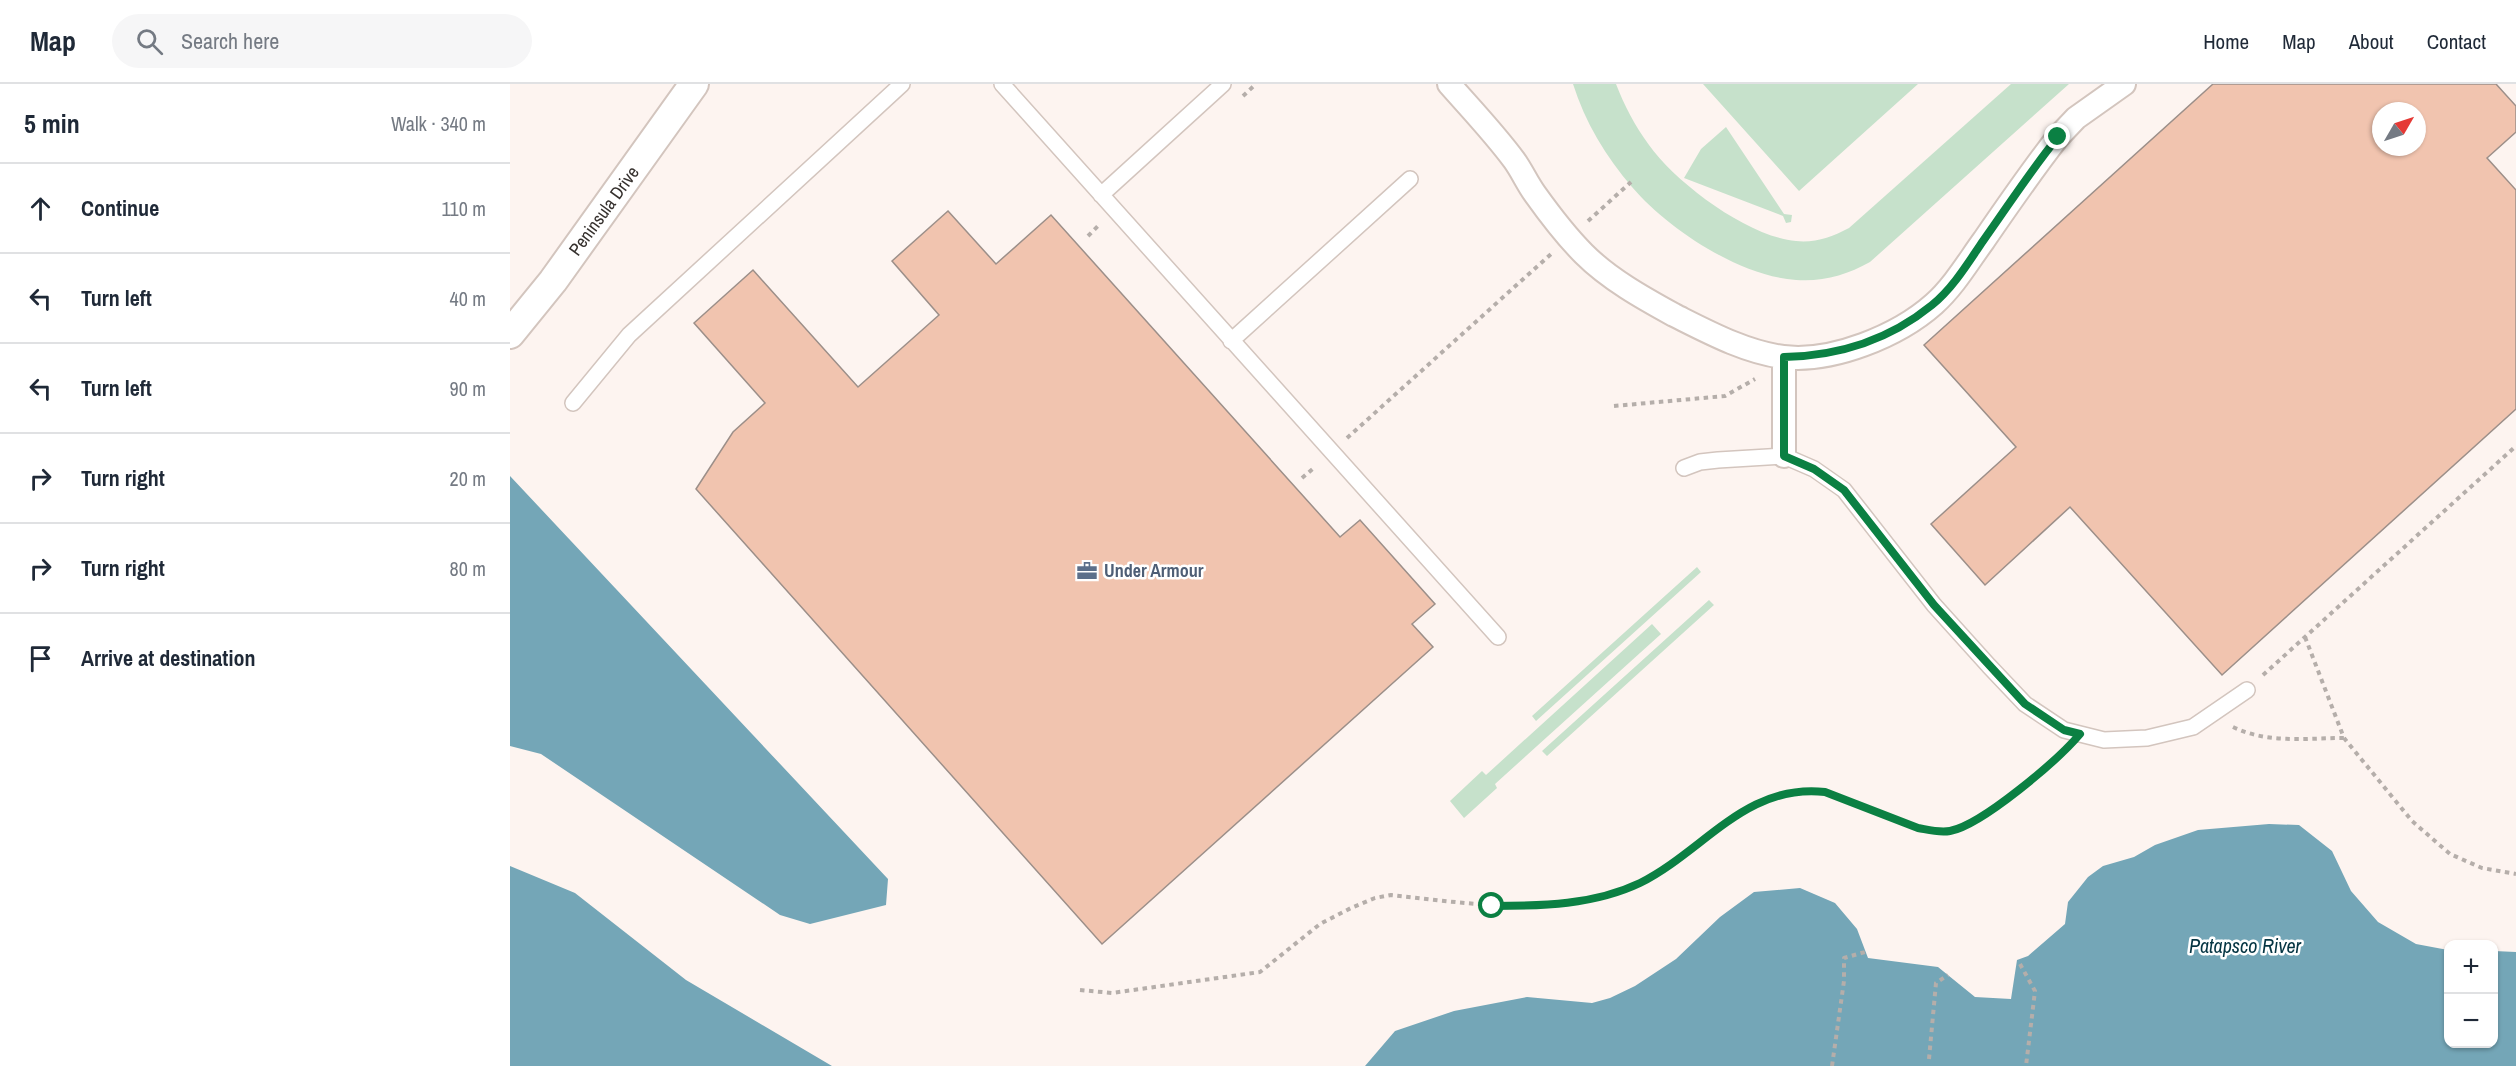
<!DOCTYPE html>
<html lang="en">
<head>
<meta charset="utf-8">
<style>
	body { margin:0; font-family:"Archivo Narrow",sans-serif; background:#f6f6f7; color:#1f2937 }
	.controls { position:absolute; right:18px; bottom:18px; display:grid; overflow:hidden; border-radius:12px; box-shadow:0 2px 4px #0004 }
	.controls button { width:54px; height:54px; display:grid; place-items:center; padding:0; border:0; border-bottom:2px solid #e0e1e3; background:#fff; color:#1f2937; font:30px sans-serif }
	.compass { position:absolute; left:1862px; top:18px; width:54px; height:54px; border-radius:50%; background:#fff; box-shadow:0 2px 4px #0004; rotate:51deg }
	.stop { position:absolute; width:18px; height:18px; margin:-14px; border:4px solid #0b8043; border-radius:50%; background:#fff }
	.stop.end { background:#0b8043; border-color:#fff; box-shadow:0 2px 6px #0008 }
	.list { margin:0; padding:0; list-style:none }
	h2 { display:flex; justify-content:space-between; align-items:center; height:78px; margin:0; padding:0 24px; font-size:26px }
	h2 small { font-size:20px; font-weight:400; color:#747a83 }
	.list li { display:grid; grid-template-columns:39px 1fr auto; gap:18px; align-items:center; box-sizing:border-box; height:90px; padding:0 24px; border-top:2px solid #e0e1e3 }
	.list b { display:block; font-size:22px; white-space:nowrap }
	.list em { font-size:20px; font-style:normal; color:#747a83 }
	.icon { flex:none; width:33px; height:33px; fill:none; stroke:currentColor; stroke-width:2; stroke-linecap:round; stroke-linejoin:round }
	.map { position:relative; flex:none; width:2006px; height:982px; overflow:hidden }
	header { display:flex; align-items:center; gap:36px; box-sizing:border-box; height:84px; padding:0 30px; background:#fff; border-bottom:2px solid #e0e1e3 }
	header strong { font-size:28px }
	nav { display:flex; gap:33px; margin-inline-start:auto; font-size:21px }
	.search { width:420px; height:54px; background:#f6f6f7; display:flex; align-items:center; gap:15px; box-sizing:border-box; padding:0 21px; border-radius:33px; color:#747a83; font-size:22px }
	main { display:flex }
	aside { flex:1; background:#fff }
	.map>svg:first-child { display:block }
	.green { fill:#c6e1cb }
	.water { fill:#74a6b7 }
	.building { fill:#f1c4af; stroke:#9c8f89; stroke-width:1.5; fill-rule:evenodd }
	.lines { fill:none; stroke-linecap:round; stroke-linejoin:round }
	.service-casing { stroke:#d3c5be; stroke-width:18 }
	.pedestrian-casing { stroke:#d3c5be; stroke-width:26 }
	.minor-casing { stroke:#d3c5be; stroke-width:32 }
	.path { stroke:#b5aeaa; stroke-width:4; stroke-dasharray:4.5 4.5; stroke-linecap:butt }
	.service { stroke:#fff; stroke-width:15 }
	.pedestrian { stroke:#fff; stroke-width:22 }
	.minor { stroke:#fff; stroke-width:28 }
	.route { stroke:#0b8043; stroke-width:8 }
	.labels { text-anchor:middle; stroke-width:5; stroke-linejoin:round; paint-order:stroke }
	.street-label { font-size:18px; fill:#36312e; stroke:#fff }
	.service-label { font-size:18px; font-weight:bold; fill:#4e5e75; stroke:#fff; text-anchor:start }
	.water-label { font-size:20px; font-style:italic; fill:#043442; stroke:#fff }
</style>
</head>
<body>
<header>
<strong>Map</strong>
<div class="search"><svg class="icon" aria-label="search" viewBox="0 0 24 24"><circle cx="10" cy="10" r="6"/><path d="M15 15l6 6"/></svg>Search here</div>
<nav><a>Home</a><a>Map</a><a>About</a><a>Contact</a></nav>
</header>
<main>
<aside>
<h2>5 min<small>Walk · 340 m</small></h2>
<ul class="list">
<li><svg class="icon" aria-label="ahead" viewBox="0 0 24 24"><path d="M12 20V5M6 11l6-6 6 6"/></svg><div><b>Continue</b></div><em>110 m</em></li>
<li><svg class="icon" aria-label="left" viewBox="0 0 24 24"><path d="M17 20v-9H6M10 6l-5 5 5 5"/></svg><div><b>Turn left</b></div><em>40 m</em></li>
<li><svg class="icon" aria-label="left" viewBox="0 0 24 24"><path d="M17 20v-9H6M10 6l-5 5 5 5"/></svg><div><b>Turn left</b></div><em>90 m</em></li>
<li><svg class="icon" aria-label="right" viewBox="0 0 24 24"><path d="M7 20v-9h11M14 6l5 5-5 5"/></svg><div><b>Turn right</b></div><em>20 m</em></li>
<li><svg class="icon" aria-label="right" viewBox="0 0 24 24"><path d="M7 20v-9h11M14 6l5 5-5 5"/></svg><div><b>Turn right</b></div><em>80 m</em></li>
<li><svg class="icon" aria-label="arrive" viewBox="0 0 24 24"><path d="M6 21V4h12l-3 4 3 4H6"/></svg><div><b>Arrive at destination</b></div></li>
</ul>
</aside>
<div class="map">
<svg width="2006" height="982" viewBox="0 0 2006 982">
	<rect width="100%" height="100%" fill="#fdf4f0"/>
	<!-- green -->
	<path class="green" d="M1063,0H1106C1114,21 1125,42 1139,61C1166,99 1238,153 1286,157C1305,159 1322,153 1339,144L1501,0H1559L1360,178C1337,191 1313,198 1286,196C1229,192 1158,145 1122,103C1096,73 1075,38 1063,0Z
		M1193,0H1408L1289,107Z
		M1216,43L1274,130L1282,131L1281,138L1276,139L1273,132L1174,94L1191,65Z
		M1187,483L1191,488L1026,637L1022,632Z
		M1199,516L1204,521L1037,672L1032,667Z
		M1142,540L1151,550L985,700L987,704L954,734L940,717L972,687L976,691Z"/>
	<!-- water -->
	<path class="water" d="M0,392L378,795L376,821L300,840L270,831L31,670L0,662Z
		M1759,740L1789,741L1822,767L1841,807L1868,838L1906,860L1938,866V960H1984V867L2006,868V982H855L885,947L944,927L1017,913L1082,919L1100,914L1125,902L1166,875L1210,833L1244,808L1290,804L1325,819L1347,845L1358,874L1428,883L1465,913L1501,915L1507,876L1518,872L1555,840L1558,818L1578,793L1593,782L1624,773L1645,761L1688,746Z
		M0,782L65,809L176,896L322,982H0Z"/>
	<!-- building -->
	<path class="building" d="M1703,0H1986L2006,22V48L1977,74L2006,106V325L1712,591L1560,423L1475,501L1421,440L1506,363L1414,261ZM1871,27H1907V63H1871Z
		M438,127L486,180L541,131L830,453L850,436L925,520L902,540L923,563L592,860L186,405L223,348L255,319L184,239L243,186L348,303L429,231L382,177Z"/>
	<g class="lines">
		<!-- service casing -->
		<g class="service-casing">
			<path id="service" d="M492,0L988,553
				M591,111L713,0
				M721,257L900,95
				M63,319L119,251L392,0
				M1174,384L1190,378L1208,376L1274,372L1304,385L1334,406L1424,521L1479,582L1515,620L1554,646L1594,656L1637,654L1683,643L1737,606"/>
		</g>
		<!-- pedestrian casing -->
		<g class="pedestrian-casing">
			<path id="pedestrian" d="M939,0C961,25 984,49 1004,76C1012,87 1017,99 1025,110C1040,131 1056,152 1074,170C1099,195 1133,214 1164,231C1198,248 1235,268 1273,273C1322,279 1388,252 1424,220C1444,202 1458,178 1474,156C1498,121 1522,86 1548,53L1566,34L1614,0
				M1274,372V273"/>
		</g>
		<!-- minor casing -->
		<g class="minor-casing">
			<path id="minor" d="M0,250L43,197L184,0"/>
		</g>
		<!-- path -->
		<path class="path" d="M733,12L746,0
			M1078,137L1121,98
			M578,152L589,141
			M1104,322L1215,312L1245,295
			M837,354L1041,170
			M792,394L805,383
			M1795,553L1834,654L1902,737L1940,770L1972,784L2006,790
			M1753,591L2006,362
			M1723,643C1758,660 1797,654 1834,654
			M1510,880L1525,907L1516,982
			M570,906L602,909L750,888L810,840L841,824L865,814L881,811C963,820 1050,834 1128,800C1194,770 1233,698 1315,708L1408,744C1419,746 1429,749 1440,747C1473,741 1524,692 1551,670
			M1419,975L1426,899L1438,891
			M1322,982L1334,897V874L1355,868"/>
		<!-- service -->
		<use href="#service" class="service"/>
		<!-- pedestrian -->
		<use href="#pedestrian" class="pedestrian"/>
		<!-- minor -->
		<use href="#minor" class="minor"/>
	</g>
	<g class="lines">
		<!-- route -->
		<path class="route" d="M982,822C1032,822 1084,821 1130,799C1194,767 1236,699 1315,708L1408,744C1419,746 1429,749 1440,747C1472,741 1548,676 1570,650L1554,646L1515,620L1424,521L1334,406L1304,385L1274,372V273C1329,272 1379,256 1422,221C1443,204 1458,179 1473,157C1498,122 1521,86 1548,53"/>
	</g>
	<!-- icons -->
	<defs>
		<g id="office-bare" transform="scale(1.62)"><path d="M-6-3h4V-5.5h4V-3h4V5H-6ZM-1-4.5V-3h2v-1.5ZM-6 0V1H6V0Z" fill="#5c6f8a" stroke="#fff" stroke-width="2.5" paint-order="stroke"/></g>
	</defs>
	<g fill-rule="evenodd">
		<use href="#office-bare" x="577" y="487"/>
	</g>
	<g class="labels">
		<!-- street labels -->
		<g class="street-label">
			<text transform="translate(94 127) rotate(-54)" y="6">Peninsula Drive</text>
		</g>
		<!-- service labels -->
		<g class="service-label">
			<text x="594" y="493">Under Armour</text>
		</g>
		<!-- water labels -->
		<g class="water-label">
			<text x="1735" y="869">Patapsco River</text>
		</g>
	</g>
</svg>
<div class="controls">
<button>+</button>
<button>−</button>
</div>
<svg class="compass" viewBox="-18 -18 36 36"><path d="M0-13l5 13h-10z" fill="#e53935"/><path d="M0 13l5-13h-10z" fill="#747a83"/></svg>
<div class="stop" style="left:982px;top:822px"></div>
<div class="stop end" style="left:1548px;top:53px"></div>
</div>
</main>
</body>
</html>
